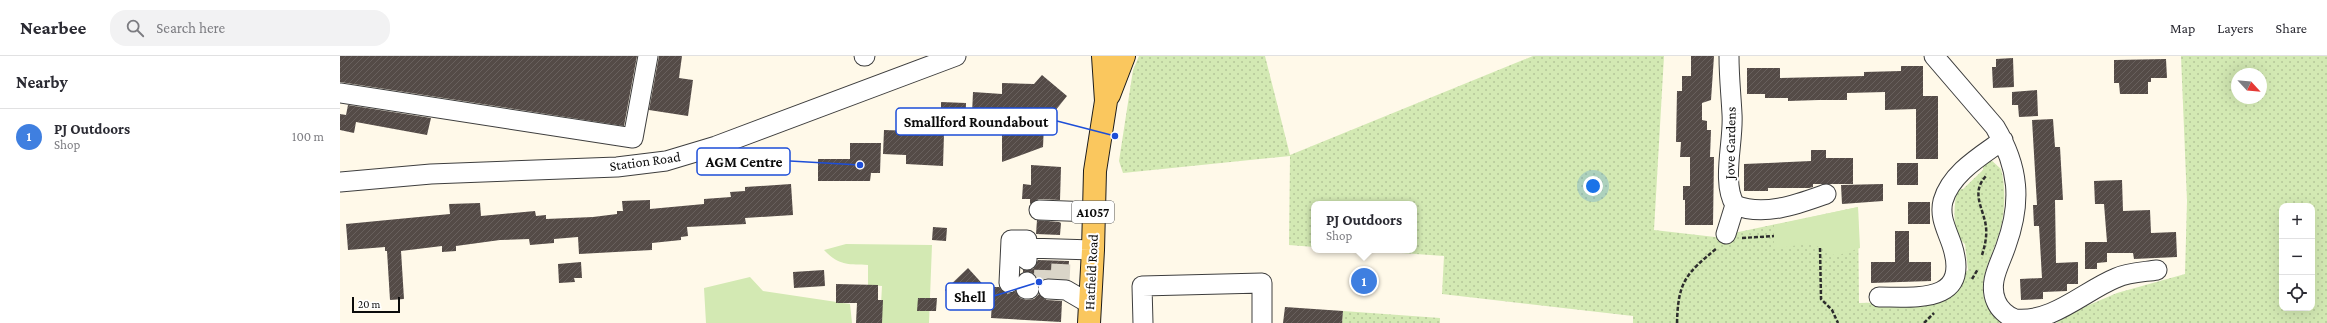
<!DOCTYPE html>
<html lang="en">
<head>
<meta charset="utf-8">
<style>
	body { margin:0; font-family:"Crimson Pro",serif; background:#f2f2f3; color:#2b2b33 }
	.controls { position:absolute; right:12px; bottom:12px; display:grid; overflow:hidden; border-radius:8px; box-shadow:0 4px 16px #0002 }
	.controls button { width:36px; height:36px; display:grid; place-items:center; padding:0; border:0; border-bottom:1px solid #e1e1e2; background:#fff; color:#2b2b33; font:20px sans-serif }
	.compass { position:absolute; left:1891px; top:12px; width:36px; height:36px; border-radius:50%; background:#fff; box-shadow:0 4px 16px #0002; rotate:116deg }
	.scale { position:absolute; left:12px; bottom:10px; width:48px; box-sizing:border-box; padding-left:4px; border:2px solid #0b0b0b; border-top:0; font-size:11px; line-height:14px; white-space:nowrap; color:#0b0b0b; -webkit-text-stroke:3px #fff; paint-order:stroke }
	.you { position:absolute; left:1253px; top:130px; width:14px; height:14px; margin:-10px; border:3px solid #fff; border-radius:50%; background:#1a73e8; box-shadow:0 0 0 6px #1a73e833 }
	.badge { display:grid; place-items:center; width:26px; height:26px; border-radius:50%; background:#d93025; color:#fff; font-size:13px; font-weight:700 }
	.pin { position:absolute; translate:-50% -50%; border:2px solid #fff; box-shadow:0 1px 4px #0006 }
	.popup { position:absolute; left:971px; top:145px; width:106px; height:52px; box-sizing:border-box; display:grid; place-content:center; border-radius:8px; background:#fff; filter:drop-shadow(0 1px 3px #0005); font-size:13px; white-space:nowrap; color:#7c7c81 }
	.popup b { font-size:15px; color:#2b2b33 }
	.popup::after { content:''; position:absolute; left:50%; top:100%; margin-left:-8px; border:8px solid transparent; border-top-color:#fff }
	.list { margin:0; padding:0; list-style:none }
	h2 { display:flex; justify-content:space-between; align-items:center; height:52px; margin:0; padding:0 16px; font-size:17px }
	h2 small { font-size:13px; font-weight:400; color:#7c7c81 }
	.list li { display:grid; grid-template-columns:26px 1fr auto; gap:12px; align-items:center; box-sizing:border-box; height:56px; padding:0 16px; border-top:1px solid #e1e1e2 }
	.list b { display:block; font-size:15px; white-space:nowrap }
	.list p { margin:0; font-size:13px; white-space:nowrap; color:#7c7c81 }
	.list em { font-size:13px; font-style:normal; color:#7c7c81 }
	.icon { flex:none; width:22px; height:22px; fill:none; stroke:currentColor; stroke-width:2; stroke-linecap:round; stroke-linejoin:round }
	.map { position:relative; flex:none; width:1987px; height:267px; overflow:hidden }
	header { display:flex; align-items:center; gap:24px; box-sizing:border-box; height:56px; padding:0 20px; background:#fff; border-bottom:1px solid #e1e1e2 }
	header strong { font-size:19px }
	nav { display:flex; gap:22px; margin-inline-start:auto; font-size:14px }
	.search { width:280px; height:36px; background:#f2f2f3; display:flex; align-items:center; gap:10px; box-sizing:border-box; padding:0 14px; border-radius:16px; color:#7c7c81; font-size:15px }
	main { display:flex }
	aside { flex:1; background:#fff }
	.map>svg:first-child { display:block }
	.grass { fill:url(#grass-dots); fill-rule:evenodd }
	.park { fill:#d3e9b3 }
	.building { fill:url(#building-hatch) }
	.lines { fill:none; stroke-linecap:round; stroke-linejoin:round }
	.minor-tunnel { stroke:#dad5c8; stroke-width:19; stroke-dasharray:19 10; stroke-linecap:butt }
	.minor-casing { stroke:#3e3e3e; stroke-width:21 }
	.major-casing { stroke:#1c1c1c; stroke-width:24 }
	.path { stroke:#2d2d2d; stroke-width:2.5; stroke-dasharray:4 2; stroke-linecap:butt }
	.minor { stroke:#fff; stroke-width:19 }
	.major { stroke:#fac75e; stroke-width:22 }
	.labels { text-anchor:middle; stroke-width:4; stroke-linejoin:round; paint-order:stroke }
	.shield { fill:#fff; stroke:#545454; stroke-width:1 }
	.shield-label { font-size:13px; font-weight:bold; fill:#0b0b0b }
	.street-label { font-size:14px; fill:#0b0b0b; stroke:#fff }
	.leader { fill:none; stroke:#1d4ed8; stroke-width:1.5 }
	.callout-dot { fill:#1d4ed8; stroke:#fff; stroke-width:1.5 }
	.callout { fill:#fff; stroke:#1d4ed8; stroke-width:1.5 }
	.callout-label { font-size:15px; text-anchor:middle; font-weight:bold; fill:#0b0b0b }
</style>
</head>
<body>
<header>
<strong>Nearbee</strong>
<div class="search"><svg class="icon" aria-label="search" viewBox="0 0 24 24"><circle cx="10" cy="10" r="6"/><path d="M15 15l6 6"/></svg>Search here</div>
<nav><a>Map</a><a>Layers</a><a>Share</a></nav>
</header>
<main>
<aside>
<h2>Nearby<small></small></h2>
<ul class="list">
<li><span class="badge" style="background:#3f7fe0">1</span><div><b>PJ Outdoors</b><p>Shop</p></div><em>100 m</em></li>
</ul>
</aside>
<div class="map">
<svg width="1987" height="267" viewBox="0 0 1987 267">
	<defs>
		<pattern id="grass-dots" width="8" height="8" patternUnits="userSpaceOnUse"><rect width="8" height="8" fill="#d3e9b3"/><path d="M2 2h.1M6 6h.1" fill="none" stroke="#b4c699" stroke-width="1.8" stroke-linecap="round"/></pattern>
		<pattern id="building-hatch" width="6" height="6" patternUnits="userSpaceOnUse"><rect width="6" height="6" fill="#544b47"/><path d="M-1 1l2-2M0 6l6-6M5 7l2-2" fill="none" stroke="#68605d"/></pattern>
	</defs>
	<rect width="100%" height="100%" fill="#fff9e9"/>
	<!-- grass -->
	<path class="grass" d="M799,0H925L950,99L1193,0H1324L1314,174L1375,181L1518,151L1519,247L1594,245L1628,214L1625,188C1611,177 1614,150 1617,134L1623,133L1643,114V106L1650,103L1661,113C1666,131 1665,157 1660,174C1654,198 1637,221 1645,245H1649L1669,267H1293V260L1102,238L1104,200L1019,194H1074V148H974V191L949,189L950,100L783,117L779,105L793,14Z
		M1841,0H1987V267H1716L1735,255L1777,237L1845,218L1847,145ZM1897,18H1921V42H1897ZM1942,150H1972V252H1942Z
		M1003,255L1100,262V267H1002Z"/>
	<!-- park -->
	<path class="park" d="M1518,151L1520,192L1496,200L1471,187L1434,193V169Z
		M506,188L592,189L589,267H540L542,230L528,229V209C508,208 499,210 484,194Z
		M410,221L423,235L510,248L512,267H366L364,232Z"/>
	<!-- building -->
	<path class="building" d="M0,0H297L284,70L0,26Z
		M319,0H342L339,22L353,24L348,60L309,54Z
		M1351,0H1374L1371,44L1362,47V64L1367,65V74H1371L1370,101H1374L1373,169H1345V144H1343V130H1350V101H1340L1341,86H1336L1337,35H1342V20H1351Z
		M1673,2L1674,31L1653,32L1652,11H1656V3Z
		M1826,3L1827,22H1811V26H1808V38H1780L1779,27H1774V4Z
		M1561,10H1583V40H1598V103H1576V53L1545,54V36L1507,37V44H1479L1448,45V42H1425V38H1407V12H1440V22L1524,20V16L1561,15Z
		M702,19L727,40L711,60V68H704L703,91L662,106V71L656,70L657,59L632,58L633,36L662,38V27L694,28Z
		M1697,34L1698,60L1679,61L1678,49H1672V36Z
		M601,46L626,47L625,78H604L603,110L566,108V99L543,98L544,74L573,75V61H582V57L601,58Z
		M8,49L91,62L87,79L16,66L14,77L0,74V58L6,59Z
		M1713,63L1715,91H1720L1723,144H1715L1716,207L1738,206V228H1727V235L1703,236V243L1681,244L1680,223L1702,222L1699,170H1694L1693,149H1697L1692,64Z
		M510,87H541L540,117H531L530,125H478V103H510Z
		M1471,94H1486V102H1513V128H1473V131L1469,132H1428V135H1404V108L1471,105Z
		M1557,107H1578V129H1557Z
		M691,109L721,111L720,144L699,143L690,148V143H682L683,128L691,129Z
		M1782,124L1783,155L1810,154L1811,177L1836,176L1837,201L1794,203L1793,197H1767V206L1757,207V213H1745V186H1767L1764,148H1755L1754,125Z
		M451,128L453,159L405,162L406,168L347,171L348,180L341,181V184L312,187V194L239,198L238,181L214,183V187L190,189L189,183L160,184L116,190V195L102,196V190L61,195L64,243L50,244L47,195H45V191L8,194L6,168L110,158L109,148L140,147L141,160L195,155L196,160L206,159V163L253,161L277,158V155H283L282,145L310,144V153L364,148V143L391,141L390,136L405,135V131Z
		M1543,128V145L1502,148L1501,129Z
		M1568,146H1590V168H1568Z
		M697,164L719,166L721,167L720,179L696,178Z
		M593,171L607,172L606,185L592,184Z
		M1555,175H1569V206H1591V225L1531,227V206H1555Z
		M698,204L729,205L728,223L708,222L699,228L693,217L683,216V214L693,213Z
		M241,206L242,222H234L235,226L219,227L218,208Z
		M628,212L648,234L629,251L624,246L620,250L605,234Z
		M484,214L485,230L454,232L453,216Z
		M496,228L538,229V244H543L542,267H516L517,247H496Z
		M653,231H659L668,238L676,235L680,242L686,244L694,243L699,238L707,244L722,245L721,266L651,262Z
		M578,242H597L596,255H577Z
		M945,251L1003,255L1002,267H943Z"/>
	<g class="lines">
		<!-- minor-tunnel -->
		<path class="minor-tunnel" d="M720,227L721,205
			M703,233L704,205"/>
		<!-- minor casing -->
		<g class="minor-casing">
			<path id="minor" d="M524,0H525
				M1389,0C1389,21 1391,38 1392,58C1394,85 1381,126 1395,149C1424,161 1458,148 1486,138
				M1594,0L1655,71C1679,111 1682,146 1666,190C1660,208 1648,226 1656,245C1659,253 1667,260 1675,263C1713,267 1744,235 1776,222C1788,216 1804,216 1817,214
				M0,37L293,82L308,0
				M0,126L91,118L277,111L326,105L376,90L616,0
				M699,154L753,156
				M1386,178L1395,149
				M687,204V192L753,194
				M687,226L686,233H689
				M669,227L671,184H687V192
				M708,233L726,234L750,248
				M1539,241C1577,241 1631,248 1612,189C1607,174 1599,161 1603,145C1611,117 1641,100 1663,84
				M803,267L802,230L922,227V267"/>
		</g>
		<!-- major casing -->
		<g class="major-casing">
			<path id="major" d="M769,39L784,0
				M749,267L753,194L755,115L766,45L763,0"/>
		</g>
		<!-- path -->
		<path class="path" d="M1402,182L1434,180
			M1480,192L1481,243L1492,254L1498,267
			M1642,199C1645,190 1647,180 1646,171C1644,153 1630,137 1646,120
			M1632,223L1638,213
			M1337,267C1338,225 1346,218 1377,192
			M1584,267L1594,257"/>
		<!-- minor -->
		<use href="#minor" class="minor"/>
		<!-- major -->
		<use href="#major" class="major"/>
	</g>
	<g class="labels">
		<!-- shield labels -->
		<rect class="shield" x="732" y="145" width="42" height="22" rx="3"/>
		<g class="shield-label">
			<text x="753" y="161">A1057</text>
		</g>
		<!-- street labels -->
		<g class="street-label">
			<text transform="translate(1390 87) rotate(-89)" y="5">Jove Gardens</text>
			<text transform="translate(305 105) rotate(-8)" y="5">Station Road</text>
			<text transform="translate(751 216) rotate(-87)" y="5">Hatfield Road</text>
		</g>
	</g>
	<!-- callouts -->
	<path class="leader" d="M775 80L717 65M520 109L450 105M699 226L654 240"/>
	<g class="callout-dot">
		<circle cx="775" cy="80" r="4"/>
		<circle cx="520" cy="109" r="4"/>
		<circle cx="699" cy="226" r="4"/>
	</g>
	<g class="callout">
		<rect x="556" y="52" width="161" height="27" rx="4"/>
		<rect x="357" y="92" width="93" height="27" rx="4"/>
		<rect x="606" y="227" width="48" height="27" rx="4"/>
	</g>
	<g class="callout-label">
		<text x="636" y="71">Smallford Roundabout</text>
		<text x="404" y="111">AGM Centre</text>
		<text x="630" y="246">Shell</text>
	</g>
</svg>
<div class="controls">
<button>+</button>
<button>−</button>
<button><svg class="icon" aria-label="locate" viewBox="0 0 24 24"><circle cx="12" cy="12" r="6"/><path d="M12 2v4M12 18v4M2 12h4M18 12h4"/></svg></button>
</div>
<svg class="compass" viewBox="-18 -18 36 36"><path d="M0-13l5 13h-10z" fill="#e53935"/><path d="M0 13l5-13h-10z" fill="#7c7c81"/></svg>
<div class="scale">20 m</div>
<div class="you"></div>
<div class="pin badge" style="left:1024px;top:225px;background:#3f7fe0">1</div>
<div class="popup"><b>PJ Outdoors</b>Shop</div>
</div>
</main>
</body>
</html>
